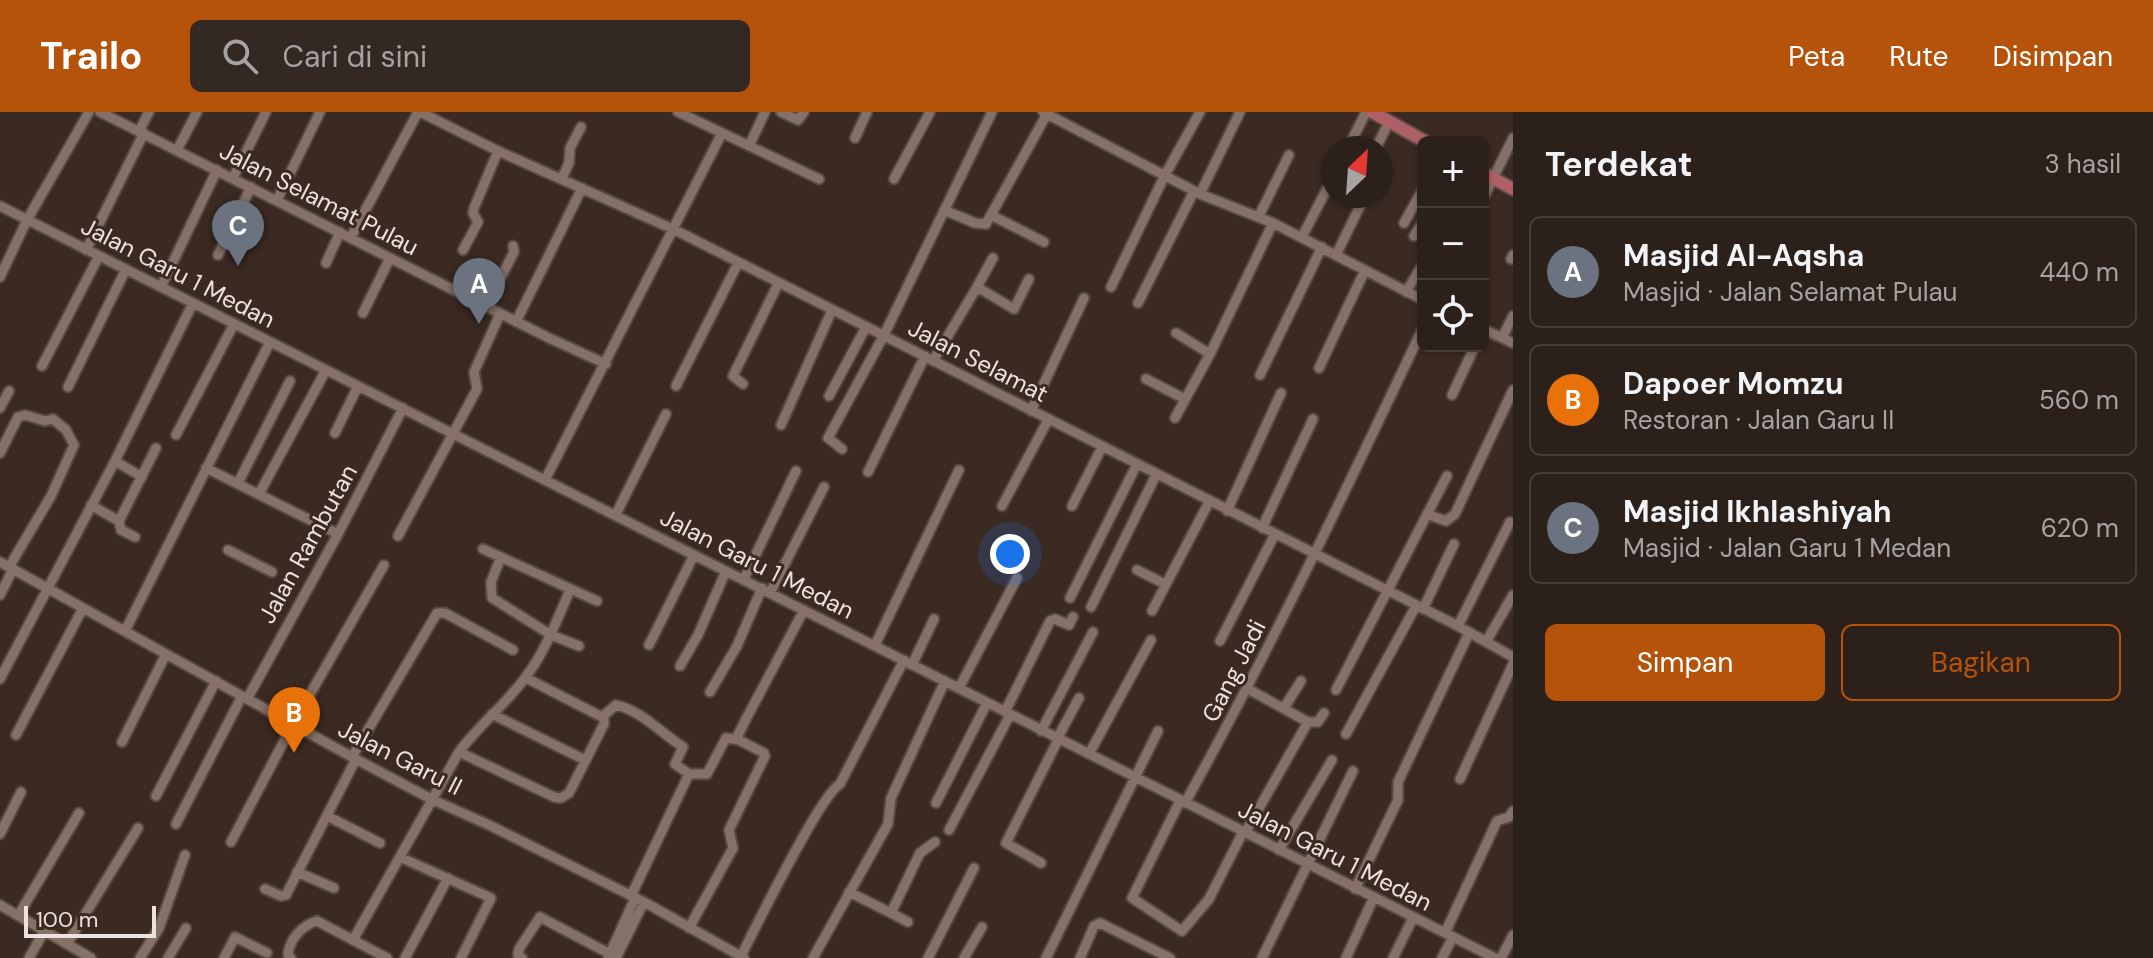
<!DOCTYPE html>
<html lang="id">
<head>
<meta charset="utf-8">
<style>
	body { margin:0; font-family:"DM Sans",sans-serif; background:#342823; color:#f1f3f6 }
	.controls { position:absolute; right:24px; top:24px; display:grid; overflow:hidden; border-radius:12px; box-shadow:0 2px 6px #0004 }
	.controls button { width:72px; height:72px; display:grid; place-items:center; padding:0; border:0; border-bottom:2px solid #483e39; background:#2c201a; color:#f1f3f6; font:40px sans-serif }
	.compass { position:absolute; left:1321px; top:24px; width:72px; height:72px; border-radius:50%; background:#2c201a; box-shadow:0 2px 6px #0004; rotate:25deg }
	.scale { position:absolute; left:24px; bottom:20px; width:132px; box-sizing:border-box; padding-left:8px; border:4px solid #eee2dd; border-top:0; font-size:22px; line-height:28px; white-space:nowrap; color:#eee2dd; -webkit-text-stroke:6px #3b2a22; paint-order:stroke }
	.you { position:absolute; left:1010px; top:442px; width:28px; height:28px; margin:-20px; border:6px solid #fff; border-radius:50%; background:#1a73e8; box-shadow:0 0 0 12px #1a73e833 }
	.badge { display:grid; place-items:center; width:52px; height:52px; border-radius:50%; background:#b45309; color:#fff; font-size:26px; font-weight:700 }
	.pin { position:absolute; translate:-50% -66px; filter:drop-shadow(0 2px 4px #0008) }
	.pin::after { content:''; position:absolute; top:42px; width:28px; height:24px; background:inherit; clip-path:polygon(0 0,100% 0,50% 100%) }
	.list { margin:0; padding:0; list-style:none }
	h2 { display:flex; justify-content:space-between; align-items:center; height:104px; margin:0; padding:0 32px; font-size:34px }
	h2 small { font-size:26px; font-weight:400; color:#a6a3a2 }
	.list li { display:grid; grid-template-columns:52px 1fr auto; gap:24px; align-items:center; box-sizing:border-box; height:112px; margin:0 16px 16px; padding:0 16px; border:2px solid #483e39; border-radius:12px }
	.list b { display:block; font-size:30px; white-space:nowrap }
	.list p { margin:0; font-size:26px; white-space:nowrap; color:#a6a3a2 }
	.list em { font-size:26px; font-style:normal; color:#a6a3a2 }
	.actions { display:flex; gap:16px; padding:24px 32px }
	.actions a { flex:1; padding:18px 0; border:2px solid #b45309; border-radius:12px; text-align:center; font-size:28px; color:#b45309 }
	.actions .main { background:#b45309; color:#fff }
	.icon { flex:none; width:44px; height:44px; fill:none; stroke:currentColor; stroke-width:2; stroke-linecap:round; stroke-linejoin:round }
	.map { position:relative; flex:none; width:1513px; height:846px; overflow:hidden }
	header { display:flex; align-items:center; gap:48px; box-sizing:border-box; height:112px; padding:0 40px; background:#b45309; color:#fff }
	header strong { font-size:38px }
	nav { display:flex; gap:44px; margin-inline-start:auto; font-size:28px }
	.search { width:560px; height:72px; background:#342823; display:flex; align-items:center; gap:20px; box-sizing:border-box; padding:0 28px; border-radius:12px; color:#a6a3a2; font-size:30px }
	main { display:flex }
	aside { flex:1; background:#2c201a }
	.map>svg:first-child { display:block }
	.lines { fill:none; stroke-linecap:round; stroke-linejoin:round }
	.minor-casing { stroke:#574842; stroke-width:13 }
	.major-casing { stroke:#574842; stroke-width:16 }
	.minor { stroke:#857168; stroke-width:9 }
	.major { stroke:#ae6066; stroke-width:12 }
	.labels { text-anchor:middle; stroke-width:6; stroke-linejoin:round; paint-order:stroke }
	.street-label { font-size:24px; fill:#eee2dd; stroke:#3b2a22 }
</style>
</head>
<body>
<header>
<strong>Trailo</strong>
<div class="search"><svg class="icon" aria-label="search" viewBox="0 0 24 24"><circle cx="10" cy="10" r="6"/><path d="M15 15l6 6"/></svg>Cari di sini</div>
<nav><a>Peta</a><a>Rute</a><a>Disimpan</a></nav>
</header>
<main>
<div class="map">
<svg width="1513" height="846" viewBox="0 0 1513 846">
	<rect width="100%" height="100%" fill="#3b2a22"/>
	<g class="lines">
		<!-- minor casing -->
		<g class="minor-casing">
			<path id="minor" d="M100,0L549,226L606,252
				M420,0L498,39L675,118L1458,514L1513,545
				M678,0L819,67
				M781,0L798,8L804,0
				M1043,0L1200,82L1273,111L1423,188
				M139,19L149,0
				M855,26L867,0
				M749,34L765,0
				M1348,36L1366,0
				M1376,36L1389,10
				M177,38L197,0
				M233,66L266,0
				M562,66L569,51L570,36L581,15
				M894,67L930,0
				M1200,82L1240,0
				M1483,87L1513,26
				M277,88L320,0
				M0,94L1495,846
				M944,98L975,111L986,112L1048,0
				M991,103L1044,130
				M1259,104L1289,43
				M1404,111L1423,77
				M1414,124L1423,110
				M351,125L418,0
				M1302,125L1333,65
				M86,138L144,21
				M463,138L478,110L473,101L474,96L498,39
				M218,143L251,75
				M1336,143L1361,92
				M1511,147L1513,143
				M326,151L340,120
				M0,165L27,108L89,0
				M161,175L217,58
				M977,175L993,146
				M1111,175L1165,63L1200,0
				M1406,180L1423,152
				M1138,191L1194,79
				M486,194L514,140L513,134
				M363,201L390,146
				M516,210L582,76
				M1483,217L1513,231
				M1176,221L1210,242
				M1502,226L1513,204
				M933,249L977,175L1014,197L1029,167
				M42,254L99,144
				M1319,256L1365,158
				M1260,263L1322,135
				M1146,267L1185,287
				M743,272L733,264L778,172
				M676,274L738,151
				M68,275L126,157
				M1452,283L1475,234
				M829,284L866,215
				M0,296L9,279
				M1031,299L1084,186
				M1175,306L1210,242L1273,111
				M781,313L832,198
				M335,321L358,274
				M176,323L234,212
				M842,337L828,326L884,223L992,0
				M0,341L18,305L25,303L45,309L53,307L66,318L74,333L51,384L9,455
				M115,349L142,365
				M206,356L338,422
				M868,360L925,244
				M545,368L722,21
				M238,371L290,269
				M259,382L326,258
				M91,393L119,409L121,418L135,425
				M1002,394L1048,308
				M1072,394L1102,335
				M1227,399L1281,281
				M616,402L666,302
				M1427,402L1446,409L1455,402L1513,278
				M119,409L156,336
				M1262,416L1313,307
				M398,424L477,277L474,260L500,202
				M483,437L597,489
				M228,438L272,460
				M501,445L491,470L492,486L551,523L579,534
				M0,450L352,645L431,687L489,713L644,790L744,846
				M1137,458L1165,472
				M744,467L796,359
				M770,481L824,375
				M0,483L13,457
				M1070,486L1136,354
				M1091,495L1156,363
				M1423,497L1454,432
				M1152,499L1209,390
				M1458,514L1510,410
				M125,519L270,230
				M1220,529L1275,422
				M1486,530L1513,483
				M649,533L694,443
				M875,533L959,358
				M912,553L934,507
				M680,554L698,523L726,459
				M0,567L115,349L193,191
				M959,576L1017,466
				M1248,577L1308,610H1318L1324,601
				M1336,578L1447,364
				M710,580L737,534L762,476
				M247,587L338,422L403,296
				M1284,596L1301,569
				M1005,600L1050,509L1055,507L1069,513L1073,505
				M492,602L585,648
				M603,604L616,593C642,599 661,621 683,635L675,652L689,662H707L726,626L739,628L764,641L765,644L729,718L733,736L689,816
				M1041,619L1093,520
				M1346,622L1416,494
				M16,623L83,496
				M1057,627L1079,586
				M739,628L738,623L745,609L804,498
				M122,630L166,542
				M459,640L554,685L561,686L569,681L604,612V606L526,566
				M1089,642L1151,528
				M352,645L437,501H445L513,538
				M1460,667L1513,552
				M156,684L216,569
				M1180,689L1132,786L1182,819L1209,787L1243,720
				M936,691L987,591
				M1185,691C1271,536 1347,376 1423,216
				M327,704L380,731
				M176,712L242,584
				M949,718L1010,603
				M1245,721L1308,610
				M0,722L21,680
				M231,730L293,612L384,453
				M1279,738L1332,648
				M402,746L491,786L461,846
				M1041,751L1006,731L1058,628
				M297,760L334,776
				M265,777L281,784L286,783L356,647
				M1355,777L1398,688V670L1469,521
				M849,780L891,801L920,741L935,730
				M631,784L689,662
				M0,793L91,846
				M891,801L908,810
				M18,804L79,701
				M1445,821L1497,709L1509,705L1513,699
				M353,828L459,640C479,613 505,593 525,566C545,540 557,508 570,478
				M67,832L138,716
				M741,844C756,815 820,683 840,672L904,548
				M29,846L45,818
				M140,846L159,816L185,743
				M168,846L186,816
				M224,846L235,825L267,841
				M291,846L288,843C289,828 302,813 317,809L387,846
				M405,846L448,766
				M522,846L518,843L519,837L540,805L610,842
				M608,846L635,786
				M616,846L644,790
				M813,846L888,712L891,686L945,569
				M928,846L974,756
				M964,846L982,815
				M1046,846L1158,619
				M1080,846L1094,814L1100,811L1170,846
				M1262,846L1353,659
				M1346,846L1374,785
				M1393,846L1413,806
				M1442,846L1453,825
				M1501,846L1513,823"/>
		</g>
		<!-- major casing -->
		<g class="major-casing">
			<path id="major" d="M1372,0L1426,30
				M1483,61L1513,77"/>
		</g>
		<!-- minor -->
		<use href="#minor" class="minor"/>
		<!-- major -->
		<use href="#major" class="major"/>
	</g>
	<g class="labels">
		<!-- street labels -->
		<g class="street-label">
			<text transform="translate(319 87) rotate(27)" y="8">Jalan Selamat Pulau</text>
			<text transform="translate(178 161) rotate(27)" y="8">Jalan Garu 1 Medan</text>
			<text transform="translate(978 249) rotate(27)" y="8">Jalan Selamat</text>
			<text transform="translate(308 432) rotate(-61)" y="8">Jalan Rambutan</text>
			<text transform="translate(757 452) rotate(27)" y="8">Jalan Garu 1 Medan</text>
			<text transform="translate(1234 559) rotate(-63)" y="8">Gang Jadi</text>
			<text transform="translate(400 646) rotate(27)" y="8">Jalan Garu II</text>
			<text transform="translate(1335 744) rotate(27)" y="8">Jalan Garu 1 Medan</text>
		</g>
	</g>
</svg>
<div class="controls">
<button>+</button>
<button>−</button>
<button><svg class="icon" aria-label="locate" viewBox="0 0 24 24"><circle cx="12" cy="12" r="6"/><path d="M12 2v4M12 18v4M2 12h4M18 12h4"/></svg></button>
</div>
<svg class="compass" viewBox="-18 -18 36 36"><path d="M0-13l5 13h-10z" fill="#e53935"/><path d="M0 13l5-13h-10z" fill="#a6a3a2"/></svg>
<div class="scale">100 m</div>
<div class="you"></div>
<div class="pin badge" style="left:479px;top:212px;background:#6b7280">A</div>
<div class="pin badge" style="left:294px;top:641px;background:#e8710a">B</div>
<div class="pin badge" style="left:238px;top:154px;background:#6b7280">C</div>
</div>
<aside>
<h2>Terdekat<small>3 hasil</small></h2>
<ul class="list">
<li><span class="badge" style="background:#6b7280">A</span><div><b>Masjid Al-Aqsha</b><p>Masjid · Jalan Selamat Pulau</p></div><em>440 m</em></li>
<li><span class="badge" style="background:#e8710a">B</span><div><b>Dapoer Momzu</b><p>Restoran · Jalan Garu II</p></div><em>560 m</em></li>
<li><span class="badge" style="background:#6b7280">C</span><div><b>Masjid Ikhlashiyah</b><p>Masjid · Jalan Garu 1 Medan</p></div><em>620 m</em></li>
</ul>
<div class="actions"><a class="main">Simpan</a><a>Bagikan</a></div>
</aside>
</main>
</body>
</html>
